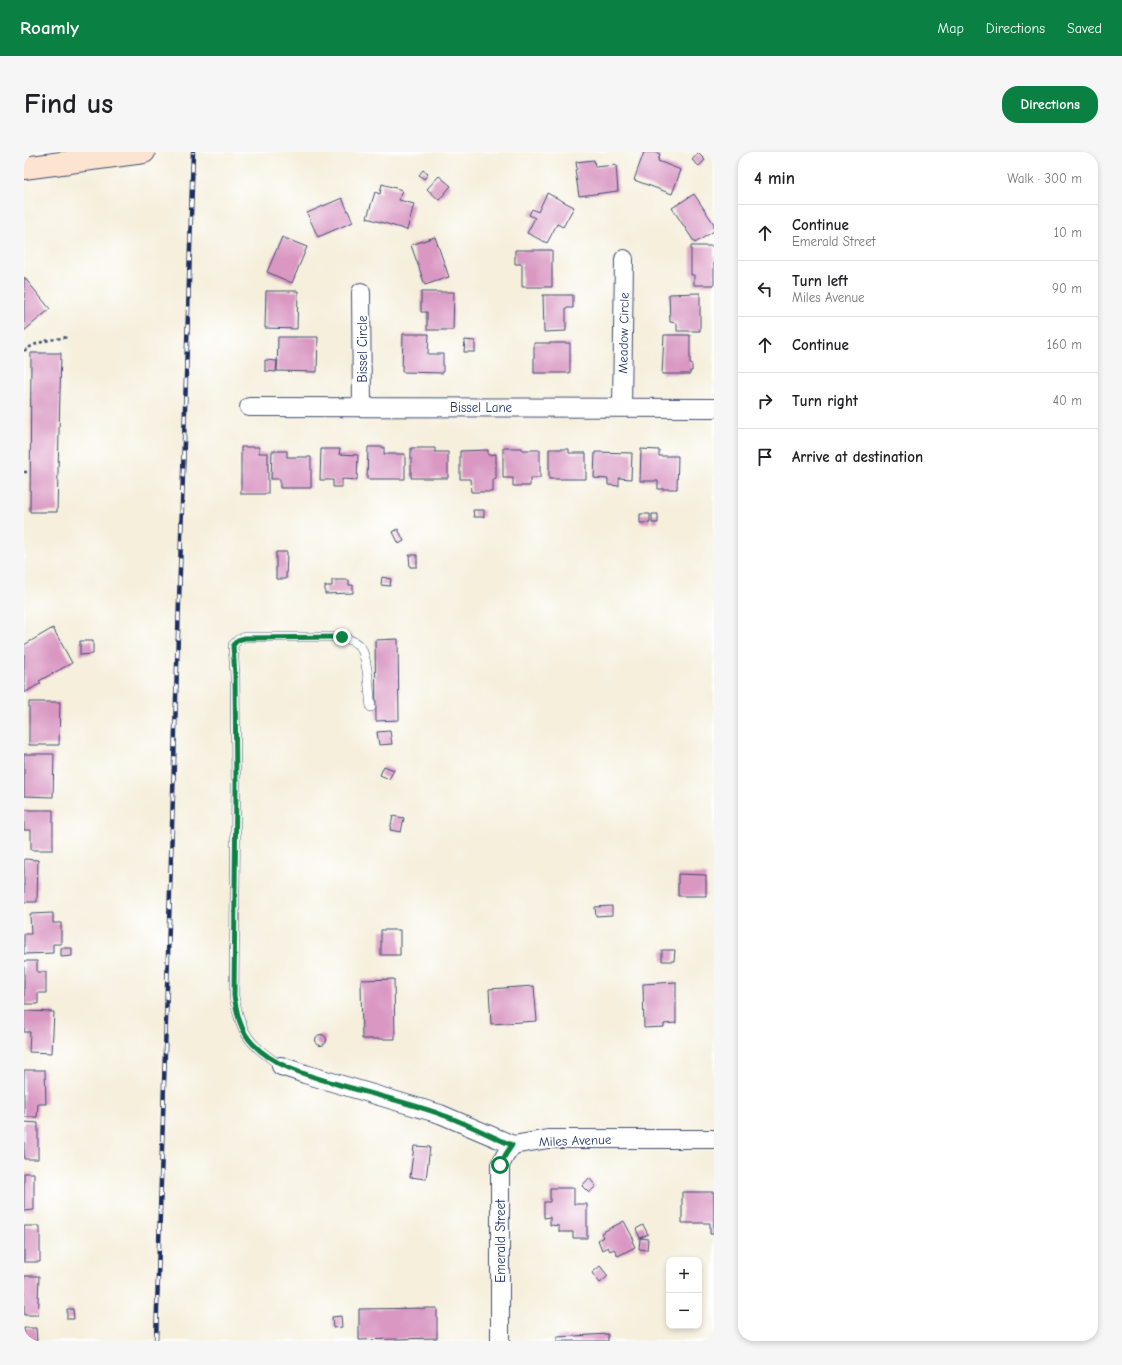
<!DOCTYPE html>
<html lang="en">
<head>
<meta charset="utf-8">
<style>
	body { margin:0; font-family:"Comic Neue",sans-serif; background:#f6f6f6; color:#202124 }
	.controls { position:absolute; right:12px; bottom:12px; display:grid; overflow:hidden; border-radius:8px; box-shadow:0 2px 6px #0003 }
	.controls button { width:36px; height:36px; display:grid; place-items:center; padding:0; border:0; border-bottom:1px solid #e0e0e0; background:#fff; color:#202124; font:20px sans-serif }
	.stop { position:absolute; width:12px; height:12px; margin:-9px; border:3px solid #0b8043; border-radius:50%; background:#fff }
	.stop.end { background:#0b8043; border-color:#fff; box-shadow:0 1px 4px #0008 }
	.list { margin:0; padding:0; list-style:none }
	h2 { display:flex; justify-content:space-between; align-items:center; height:52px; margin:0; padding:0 16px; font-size:17px }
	h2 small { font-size:13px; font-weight:400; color:#757577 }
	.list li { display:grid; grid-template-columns:26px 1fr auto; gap:12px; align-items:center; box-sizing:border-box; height:56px; padding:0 16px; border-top:1px solid #e0e0e0 }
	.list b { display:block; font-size:15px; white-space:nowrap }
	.list p { margin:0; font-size:13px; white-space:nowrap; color:#757577 }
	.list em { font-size:13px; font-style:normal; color:#757577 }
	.icon { flex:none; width:22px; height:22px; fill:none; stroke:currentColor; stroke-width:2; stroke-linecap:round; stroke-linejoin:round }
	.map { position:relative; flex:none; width:690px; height:1189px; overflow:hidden; border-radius:16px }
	header { display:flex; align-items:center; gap:24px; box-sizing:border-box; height:56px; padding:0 20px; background:#0b8043; color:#fff }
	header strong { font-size:19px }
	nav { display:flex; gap:22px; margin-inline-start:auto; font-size:14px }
	.intro { display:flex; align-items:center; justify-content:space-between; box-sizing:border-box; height:96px; padding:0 24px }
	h1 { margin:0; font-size:28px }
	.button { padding:10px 18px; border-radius:16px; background:#0b8043; color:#fff; font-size:14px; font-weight:700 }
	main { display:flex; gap:24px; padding:0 24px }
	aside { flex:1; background:#fff; border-radius:16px; box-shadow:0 2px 6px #0003 }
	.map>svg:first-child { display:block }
	.building { fill:#d997c2 }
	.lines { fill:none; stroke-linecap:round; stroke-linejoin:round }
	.lane-casing { stroke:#3c4c71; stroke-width:10 }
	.street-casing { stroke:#3c4c71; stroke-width:20 }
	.secondary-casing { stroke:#3c4c71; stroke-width:24 }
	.path { stroke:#3c4c71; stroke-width:2.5; stroke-dasharray:3 3; stroke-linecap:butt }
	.lane { stroke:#fff; stroke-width:9 }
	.street { stroke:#fff; stroke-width:18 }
	.secondary { stroke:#fde4d0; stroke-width:22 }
	.rail-casing { stroke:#1b2f5e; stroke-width:4.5 }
	.rail { stroke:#fff; stroke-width:3; stroke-dasharray:9; stroke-linecap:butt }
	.route { stroke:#0b8043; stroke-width:5 }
	.labels { text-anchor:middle; stroke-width:4; stroke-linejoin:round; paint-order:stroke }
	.street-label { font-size:13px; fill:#1b2f5e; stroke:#fff }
</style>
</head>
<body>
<header>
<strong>Roamly</strong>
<nav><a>Map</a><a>Directions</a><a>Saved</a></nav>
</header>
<div class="intro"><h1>Find us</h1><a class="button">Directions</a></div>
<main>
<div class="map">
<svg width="690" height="1189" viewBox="0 0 690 1189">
	<rect width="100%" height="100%" fill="#fff"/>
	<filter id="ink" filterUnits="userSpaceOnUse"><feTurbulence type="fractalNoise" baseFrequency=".025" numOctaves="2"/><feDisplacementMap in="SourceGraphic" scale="8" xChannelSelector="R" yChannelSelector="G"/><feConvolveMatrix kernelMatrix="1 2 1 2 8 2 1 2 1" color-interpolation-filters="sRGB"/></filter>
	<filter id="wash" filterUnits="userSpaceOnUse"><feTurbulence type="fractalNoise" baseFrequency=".012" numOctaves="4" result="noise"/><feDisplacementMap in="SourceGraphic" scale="16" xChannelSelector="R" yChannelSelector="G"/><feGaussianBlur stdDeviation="0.9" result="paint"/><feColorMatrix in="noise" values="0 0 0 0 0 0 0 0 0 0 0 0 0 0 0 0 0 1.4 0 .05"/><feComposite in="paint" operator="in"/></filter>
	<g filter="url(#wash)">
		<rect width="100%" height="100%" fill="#f5efdc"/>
		<g id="blocks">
			<!-- building -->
			<path class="building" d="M620,0H631L636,2L634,9L657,18L648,42L610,28Z
				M674,1L681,8L675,14L668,8Z
				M570,8L571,15L592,13L594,39L555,44L551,18L553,17L552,10Z
				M399,18L404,22L400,27L395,23Z
				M415,24L427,34L415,48L403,37Z
				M358,32L378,38L375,48L390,52L383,78L343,66L351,40L356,42Z
				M523,41L550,55L539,75L533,72L523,91L503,81L511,66L505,63L508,57L514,60Z
				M670,42L690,72V79L671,91L648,56Z
				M318,46L329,70L294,85L283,61Z
				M258,85L283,95L268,131L243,120Z
				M411,85L425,125L401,133L387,93Z
				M667,94H690V133H670V123H667Z
				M491,98H528V135H498V112H491Z
				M0,125L26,157L0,179Z
				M242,139H274L273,177L241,176Z
				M397,140H430L429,178H403V160H397Z
				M676,141V179H653V171L646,170L645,142Z
				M519,143H549V156H542V179L520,180Z
				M379,182H405L404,202H419V221L378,220Z
				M640,183H666V212L668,213V219H666V222H638Z
				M254,185H294L293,220L253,219Z
				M441,188L451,189V200H440Z
				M510,191H546V221H510Z
				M7,201H37L33,360H6Z
				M241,208L253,209L252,220L241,219Z
				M217,295H235V301H244V342H217Z
				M344,295H360V302H381V327H343Z
				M387,296H411V300H424V326H387Z
				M479,296H498V298H516V326H506V334H489V326H479Z
				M297,297H316L315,302L334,303L333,328L318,327V335H309V328H296Z
				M525,297H545V301H562V327H525Z
				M617,297L635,298V304H654L653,337H634V329H616Z
				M464,298V303L472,302V327L469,328V340H447L446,327H436V299Z
				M248,299H263V305H287V336H256V327H247Z
				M571,300L608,301L607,327L595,326V334L584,333V327L570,326Z
				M449,358H460V365H450Z
				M616,362H626V371H616Z
				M628,362H634V371H628Z
				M374,377L380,389L375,392L369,380Z
				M252,400H263L262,427H252Z
				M385,403H393V415H386Z
				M358,425L367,427L366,434L357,433Z
				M308,428H325V433H329V441L301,442V434H308Z
				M29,476L48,511L15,529L17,531L0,541V493Z
				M374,487L375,568L352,569L351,488Z
				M56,489H69V502L56,503Z
				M5,550H36L35,593H5Z
				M366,579L368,592L355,593L353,580Z
				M0,602H30L29,645L0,644Z
				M360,614L370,618L365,627L356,623Z
				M0,658H29V698H7V678H0Z
				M369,664L380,666L377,680L366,678Z
				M0,707L14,708L13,750H0Z
				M654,722L682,723V744H654Z
				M588,754V763L572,764L571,755Z
				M29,761V771H37V792H29V801L0,802V782H7L6,762Z
				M357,778H376V803H357Z
				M37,796H48V804L37,805Z
				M638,798H651L650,809H638Z
				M0,809H13V820H22V841H14V852H0Z
				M370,827L371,887H338L337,828Z
				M652,830V871L640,872V875L620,876L619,832Z
				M510,834L513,869L467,872L465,837Z
				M0,859L30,860L28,901L5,900L6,880H0Z
				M291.5 888a5.5 5.5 0 1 1 11 0a5.5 5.5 0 1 1-11 0Z
				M0,918H21L22,952H14L13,965H0Z
				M0,970L14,971V1007H0Z
				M390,994L406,995L402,1027L386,1025Z
				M0,1021H10V1058L0,1059Z
				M565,1026L572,1034L565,1041L558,1034Z
				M526,1036H550V1052H563V1086H549V1080H535V1074L526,1073V1065L520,1066V1050H526Z
				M658,1040H690V1082H686V1071H658Z
				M600,1069L610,1088L608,1089L611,1095L594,1104L590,1097L586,1099L584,1095L578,1098L574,1088L579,1085L577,1081Z
				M619,1073L624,1082L616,1086L612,1077Z
				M0,1074H16V1110H0Z
				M616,1086L624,1087L623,1098L615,1097Z
				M576,1114L584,1124L576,1131L568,1121Z
				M0,1124H15L14,1150H15L14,1163H0Z
				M413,1156V1186L335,1188V1157Z
				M43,1157H49L50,1167H43Z
				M317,1164L318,1175L309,1176L308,1165Z
				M0,1176H12L13,1189H0Z
				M584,1182V1189H533V1185Z"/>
		</g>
	</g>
	<g filter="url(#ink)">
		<use href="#blocks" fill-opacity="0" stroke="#3c4c71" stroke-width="1"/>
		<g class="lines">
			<!-- lane casing -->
			<g class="lane-casing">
				<path id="lane" d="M257,914C225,891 217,884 210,844L212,633L211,524L209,493L214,488L221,485H318C325,487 333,490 337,496C344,507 345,541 347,555"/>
			</g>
			<!-- street casing -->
			<g class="street-casing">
				<path id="street" d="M337,140L338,255
					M225,255L690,256
					M598,255L600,107
					M257,914L281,922L416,962L489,993L524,987H690
					M476,1189V1013L482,1002L489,993"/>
			</g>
			<!-- secondary casing -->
			<g class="secondary-casing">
				<path id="secondary" d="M0,16L120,0"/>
			</g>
			<!-- path -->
			<path class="path" d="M0,199C13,189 30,187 45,185
				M0,320H6"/>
			<!-- lane -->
			<use href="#lane" class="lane"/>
			<!-- street -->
			<use href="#street" class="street"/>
			<!-- secondary -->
			<use href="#secondary" class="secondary"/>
			<!-- rail casing -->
			<g class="rail-casing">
				<path id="rail" d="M132,1189L169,0"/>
			</g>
			<!-- rail -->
			<use href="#rail" class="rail"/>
		</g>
	</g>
	<g class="lines" filter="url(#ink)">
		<!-- route -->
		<path class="route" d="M318,485L221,486L214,488L209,493L211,524L212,633L210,844C213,861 216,879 229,892C251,915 283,923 313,932C347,942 382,950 416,962C440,970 464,983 488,993L482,1002L476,1013"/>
	</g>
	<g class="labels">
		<!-- street labels -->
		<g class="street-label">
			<text transform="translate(599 181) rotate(-89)" y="5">Meadow Circle</text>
			<text transform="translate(338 197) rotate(-90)" y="5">Bissel Circle</text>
			<text x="457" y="260">Bissel Lane</text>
			<text transform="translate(551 988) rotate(-2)" y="5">Miles Avenue</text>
			<text transform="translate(476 1089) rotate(-90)" y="5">Emerald Street</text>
		</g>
	</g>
</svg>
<div class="controls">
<button>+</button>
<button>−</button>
</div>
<div class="stop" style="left:476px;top:1013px"></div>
<div class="stop end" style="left:318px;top:485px"></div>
</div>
<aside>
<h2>4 min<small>Walk · 300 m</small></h2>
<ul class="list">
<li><svg class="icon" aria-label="ahead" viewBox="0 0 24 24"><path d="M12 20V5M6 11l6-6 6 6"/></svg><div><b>Continue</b><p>Emerald Street</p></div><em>10 m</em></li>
<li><svg class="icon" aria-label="left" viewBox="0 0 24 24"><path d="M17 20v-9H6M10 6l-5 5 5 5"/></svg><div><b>Turn left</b><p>Miles Avenue</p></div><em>90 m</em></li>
<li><svg class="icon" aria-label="ahead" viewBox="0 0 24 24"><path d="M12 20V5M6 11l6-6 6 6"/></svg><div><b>Continue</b></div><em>160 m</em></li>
<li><svg class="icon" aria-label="right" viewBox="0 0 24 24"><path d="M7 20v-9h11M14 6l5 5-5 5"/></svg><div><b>Turn right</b></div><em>40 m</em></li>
<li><svg class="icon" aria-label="arrive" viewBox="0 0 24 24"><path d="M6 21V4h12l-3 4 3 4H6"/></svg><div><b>Arrive at destination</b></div></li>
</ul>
</aside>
</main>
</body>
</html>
